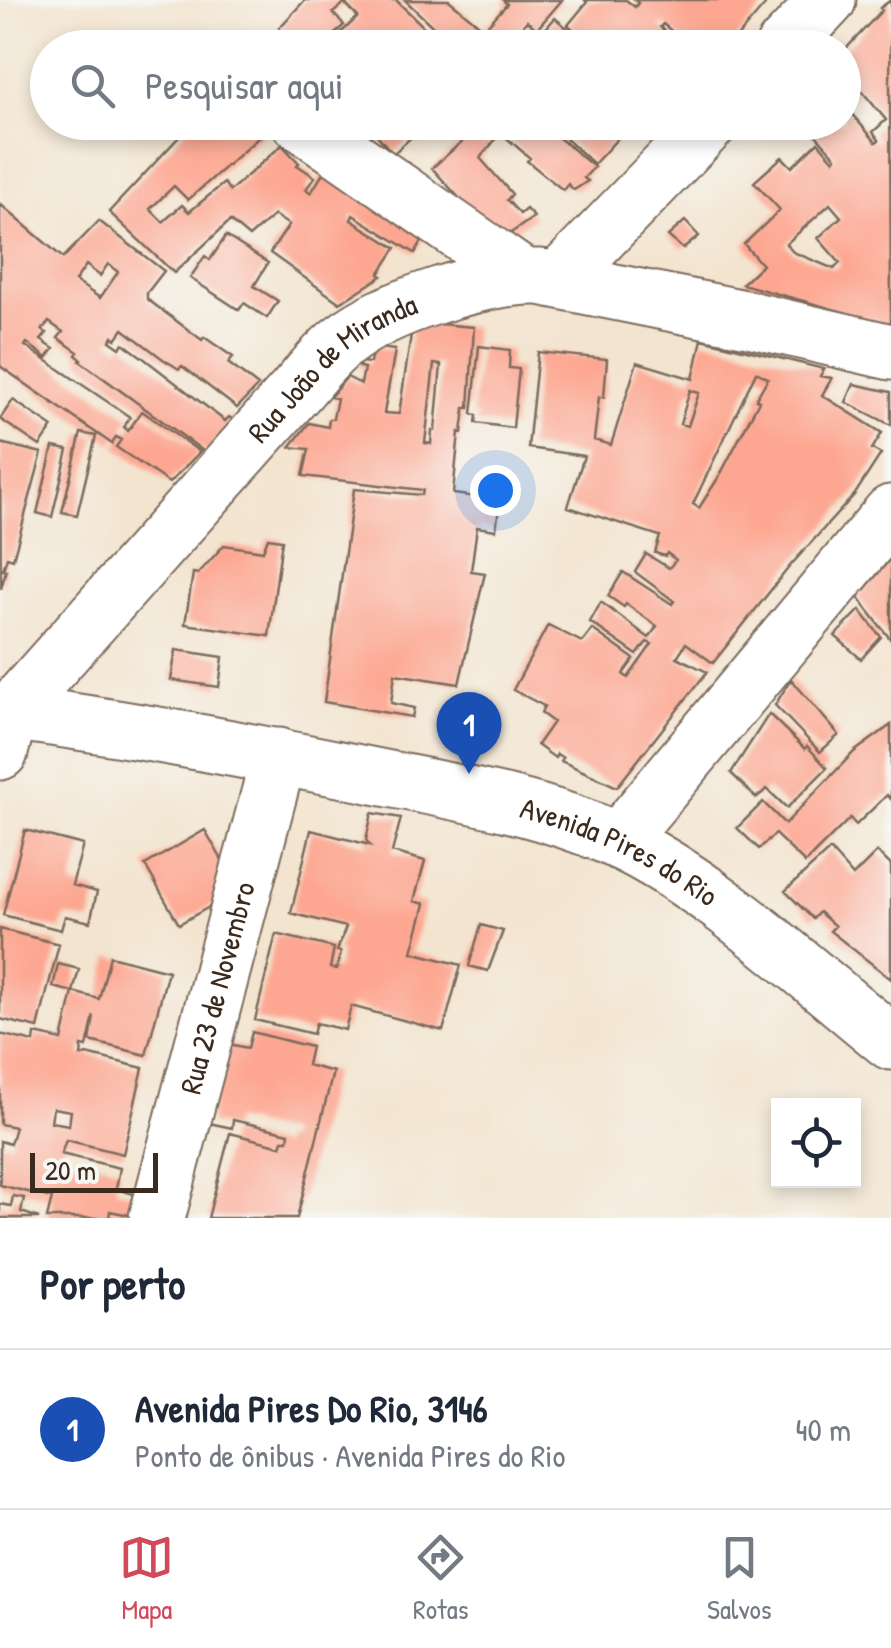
<!DOCTYPE html>
<html lang="pt">
<head>
<meta charset="utf-8">
<style>
	body { margin:0; font-family:"Patrick Hand",sans-serif; background:#f2f2f3; color:#1f2937 }
	.controls { position:absolute; right:30px; bottom:30px; display:grid; overflow:hidden; border-radius:0px; box-shadow:0 5px 15px #0003 }
	.controls button { width:90px; height:90px; display:grid; place-items:center; padding:0; border:0; border-bottom:2px solid #e0e1e3; background:#fff; color:#1f2937; font:50px sans-serif }
	.scale { position:absolute; left:30px; bottom:25px; width:128px; box-sizing:border-box; padding-left:10px; border:5px solid #3b2a1e; border-top:0; font-size:28px; line-height:35px; white-space:nowrap; color:#3b2a1e; -webkit-text-stroke:8px #f6f6f2; paint-order:stroke }
	.you { position:absolute; left:495px; top:490px; width:35px; height:35px; margin:-25px; border:8px solid #fff; border-radius:50%; background:#1a73e8; box-shadow:0 0 0 15px #1a73e833 }
	.badge { display:grid; place-items:center; width:65px; height:65px; border-radius:50%; background:#d1495b; color:#fff; font-size:32px; font-weight:700 }
	.pin { position:absolute; translate:-50% -82px; filter:drop-shadow(0 2px 5px #0008) }
	.pin::after { content:''; position:absolute; top:52px; width:35px; height:30px; background:inherit; clip-path:polygon(0 0,100% 0,50% 100%) }
	.list { margin:0; padding:0; list-style:none }
	h2 { display:flex; justify-content:space-between; align-items:center; height:130px; margin:0; padding:0 40px; font-size:42px }
	h2 small { font-size:32px; font-weight:400; color:#747a83 }
	.list li { display:grid; grid-template-columns:65px 1fr auto; gap:30px; align-items:center; box-sizing:border-box; height:160px; padding:0 40px; border-top:2px solid #e0e1e3 }
	.list b { display:block; font-size:38px; white-space:nowrap }
	.list p { margin:0; font-size:32px; white-space:nowrap; color:#747a83 }
	.list em { font-size:32px; font-style:normal; color:#747a83 }
	.icon { flex:none; width:55px; height:55px; fill:none; stroke:currentColor; stroke-width:2; stroke-linecap:round; stroke-linejoin:round }
	.map { position:relative; flex:none; width:891px; height:1218px; overflow:hidden }
	.search { position:absolute; background:#fff; box-shadow:0 5px 15px #0003; left:30px; right:30px; top:30px; height:110px; display:flex; align-items:center; gap:25px; box-sizing:border-box; padding:0 35px; border-radius:55px; color:#747a83; font-size:38px }
	.sheet { height:290px; background:#fff }
	nav { display:flex; justify-content:space-around; align-items:center; box-sizing:border-box; height:140px; border-top:2px solid #e0e1e3; background:#fff; font-size:28px; color:#747a83 }
	nav a { display:grid; justify-items:center; gap:5px }
	nav .on { color:#d1495b }
	.map>svg:first-child { display:block }
	.building { fill:#fda792; fill-rule:evenodd }
	.lines { fill:none; stroke-linecap:round; stroke-linejoin:round }
	.minor-casing { stroke:#7b6b5c; stroke-width:59 }
	.major-casing { stroke:#7b6b5c; stroke-width:59 }
	.minor { stroke:#fff; stroke-width:55 }
	.major { stroke:#fff; stroke-width:55 }
	.labels { text-anchor:middle; stroke-width:8; stroke-linejoin:round; paint-order:stroke }
	.street-label { font-size:30px; fill:#3b2a1e; stroke:#f6f6f2 }
</style>
</head>
<body>
<div class="map">
<svg width="891" height="1218" viewBox="0 0 891 1218">
	<rect width="100%" height="100%" fill="#f6f6f2"/>
	<filter id="ink" filterUnits="userSpaceOnUse"><feTurbulence type="fractalNoise" baseFrequency=".01" numOctaves="2"/><feDisplacementMap in="SourceGraphic" scale="20" xChannelSelector="R" yChannelSelector="G"/><feConvolveMatrix kernelMatrix="1 2 1 2 8 2 1 2 1" color-interpolation-filters="sRGB"/></filter>
	<filter id="wash" filterUnits="userSpaceOnUse"><feTurbulence type="fractalNoise" baseFrequency=".0048" numOctaves="4" result="noise"/><feDisplacementMap in="SourceGraphic" scale="40" xChannelSelector="R" yChannelSelector="G"/><feGaussianBlur stdDeviation="2.25" result="paint"/><feColorMatrix in="noise" values="0 0 0 0 0 0 0 0 0 0 0 0 0 0 0 0 0 1.4 0 .05"/><feComposite in="paint" operator="in"/></filter>
	<g filter="url(#wash)">
		<rect width="100%" height="100%" fill="#f3e4cf"/>
		<g id="blocks">
			<!-- building -->
			<path class="building" d="M305,0H348L333,13L344,25L325,43L328,48H269L283,35L279,28Z
				M350,0H396L425,28L419,34L415,31L397,48H334L339,43L335,38L358,17L345,4Z
				M405,0H449L484,29L507,4L503,0H562L537,29L527,21L519,30L534,42L555,18L591,48H455Z
				M585,0H626L635,7L638,3L635,0H759L765,5L728,48H692L663,24L660,27L684,48H596L568,25L587,2Z
				M891,0L890,81L891,325L742,284L762,265L744,244L780,210L754,182L782,157L792,167L818,142L834,160L836,157L804,122H844V105L876,142L879,140L873,132L886,120L861,90L851,99L846,93L844,95V51L882,10L880,8ZM830,204L841,217L818,238L840,263L834,269L793,252L786,244Z
				M193,122H257L266,131L188,200L174,186L150,209L163,222L182,205L189,212L224,183L230,191L282,145L299,163L297,165L315,177L306,189L311,193L328,165L428,231L415,253L353,215L351,220L396,248L379,274L382,276L340,303L270,253L289,225L274,215L249,237L230,221L174,273L109,212Z
				M391,122H428L393,154L377,135Z
				M448,122H540L594,167L584,178L588,181L574,190L568,184L563,190L527,161L530,158L501,133L480,158L512,194L507,200L520,214L526,209L534,217L502,239L482,223L432,168L464,140Z
				M547,122H626L630,125L594,164Z
				M0,204L63,258L99,221L164,271L147,293V299L202,340L204,337L233,357L228,363L258,386L237,408L182,366L179,369L163,359L123,329L116,339L113,336L110,341L120,348L123,343L142,357L225,421L229,417L235,421L206,453L80,361L81,359L76,355L78,352L58,338L63,332L49,322L42,330L47,333L41,340L54,349L47,358L27,343L25,346L130,417L124,427L128,431L142,411L200,452L169,483L116,447L121,440L116,437L112,444L0,366ZM108,264L118,272L100,298L75,281L86,265L100,276Z
				M685,221L699,236L683,249L668,236Z
				M226,236L268,263L254,286L278,301L267,318L244,303L239,310L190,278L205,256L210,260Z
				M439,324L474,327L469,408H465L462,433L459,432L453,494L500,500L496,530L477,527L471,571L485,573L459,684L395,674L391,703L414,708L412,717L324,702L354,489L422,495L423,490L303,476L309,449L290,447L309,423L328,427L329,419H333L337,398L330,397L347,377L361,384L364,368L359,367L360,362L370,363L373,347L395,350L384,413L399,414L412,328ZM434,364L441,365L435,430H432L431,444L425,443Z
				M702,339L824,369L820,376L832,378L822,395L882,433L872,449L881,454L855,494L790,566L713,663L686,643L677,657L707,672L617,787L561,761L563,758L557,754L555,758L537,745L553,722L541,713L544,706L513,690L548,625L582,642L592,629L634,659L623,674L628,678L652,644L647,642L637,655L590,622L601,602L649,638L657,626L626,604L624,607L608,596L623,572L672,604L674,601L635,572L646,554L669,568L676,560L667,553L665,556L655,553L660,536L568,507L584,456L528,448L538,352L607,359L604,397H599L594,440L611,445L637,362L693,379ZM756,372L768,378L756,399L759,401L720,475L699,508L693,504ZM690,390L699,393L688,426L680,424Z
				M479,346L510,350L509,368L519,369L513,428L476,423L477,415L472,414Z
				M854,384L891,392V425L846,402Z
				M13,400L53,427L40,446L0,419Z
				M81,433L96,436L77,515L62,512Z
				M0,443L42,453L13,559L7,557L3,570H6L1,589Z
				M53,447L68,450L52,517L37,513Z
				M268,538L282,540L269,636L185,624L193,573L198,574L224,545L263,551Z
				M891,558V640L858,597Z
				M860,610L881,637L861,659L835,636Z
				M176,650L223,657L219,687L171,680Z
				M791,679L839,735L820,752L775,705Z
				M769,714L805,749L807,746L827,768L787,808L767,789L756,798L731,773Z
				M891,725V799L887,795L856,825L850,818L805,863L775,834L759,849L737,828L763,802L785,824L854,752Z
				M372,813L401,818L392,852L425,861L414,901L425,904L412,952L461,965L443,1031L351,1006L345,1030L316,1023L313,1034L255,1020L276,934L334,948L330,968L337,969L341,952L337,951L346,927L291,913L311,830L370,845L366,840Z
				M25,830L83,845L72,885L97,892L90,922L65,916L61,930L3,915Z
				M205,830L239,890L179,924L145,865Z
				M830,850L853,876L877,852L891,865V979L830,931L835,926L819,912L813,919L785,891Z
				M481,925L503,931L488,971L469,966Z
				M0,929L59,944L38,1028L0,1019Z
				M110,956L168,971L146,1055L90,1041L94,1016L87,1047L82,1046L81,1056L87,1054L143,1068L123,1154L66,1140L61,1154L120,1168L116,1189L134,1194L129,1215L110,1211L109,1218H47L52,1198L0,1185V1141L10,1144L15,1127L0,1124V1034L34,1042L35,1034L62,1040L73,992L99,999ZM53,1108L71,1111L69,1125L51,1122Z
				M58,964L79,969L73,992L53,987Z
				M252,1032L311,1047L307,1065L333,1072L297,1218H208L230,1133L281,1146L283,1140H288L289,1133L233,1120L232,1128L209,1123L224,1043L248,1048Z
				M13,1196L24,1198L21,1212L39,1218H0V1204L11,1206Z"/>
		</g>
	</g>
	<g filter="url(#ink)">
		<use href="#blocks" fill-opacity="0" stroke="#7b6b5c" stroke-width="2.5"/>
		<g class="lines">
			<!-- minor casing -->
			<g class="minor-casing">
				<g id="minor">
					<path d="M783,48L828,0"/>
					<path d="M300,122L522,276"/>
					<path d="M559,279L711,122"/>
					<path id="s1" d="M0,752L10,712L295,392C310,375 325,355 343,341C386,307 486,275 540,277L749,319L891,352"/>
					<path d="M618,841L891,513"/>
					<path id="s2" d="M157,1218L279,756"/>
				</g>
			</g>
			<!-- major casing -->
			<g class="major-casing">
				<g id="major">
					<path id="s3" d="M0,711C125,727 250,751 374,776C455,792 540,806 616,840C710,883 810,977 891,1042"/>
				</g>
			</g>
			<!-- minor -->
			<use href="#minor" class="minor"/>
			<!-- major -->
			<use href="#major" class="major"/>
		</g>
	</g>
	<g class="labels">
		<!-- street labels -->
		<g class="street-label">
			<text dy="10" stroke="none"><textPath href="#s1" startOffset="515">Rua João de Miranda</textPath></text>
			<text dy="10" stroke="none"><textPath href="#s3" startOffset="638">Avenida Pires do Rio</textPath></text>
			<text dy="10" stroke="none"><textPath href="#s2" startOffset="238">Rua 23 de Novembro</textPath></text>
		</g>
	</g>
</svg>
<div class="controls">
<button><svg class="icon" aria-label="locate" viewBox="0 0 24 24"><circle cx="12" cy="12" r="6"/><path d="M12 2v4M12 18v4M2 12h4M18 12h4"/></svg></button>
</div>
<div class="scale">20 m</div>
<div class="you"></div>
<div class="pin badge" style="left:469px;top:774px;background:#1a4fb4">1</div>
<div class="search"><svg class="icon" aria-label="search" viewBox="0 0 24 24"><circle cx="10" cy="10" r="6"/><path d="M15 15l6 6"/></svg>Pesquisar aqui</div>
</div>
<section class="sheet">
<h2>Por perto<small></small></h2>
<ul class="list">
<li><span class="badge" style="background:#1a4fb4">1</span><div><b>Avenida Pires Do Rio, 3146</b><p>Ponto de ônibus · Avenida Pires do Rio</p></div><em>40 m</em></li>
</ul>
</section>
<nav>
<a class="on"><svg class="icon" aria-label="map" viewBox="0 0 24 24"><path d="M3 6l6-2 6 2 6-2v14l-6 2-6-2-6 2zM9 4v14M15 6v14"/></svg>Mapa</a>
<a><svg class="icon" aria-label="directions" viewBox="0 0 24 24"><path d="M12 3l9 9-9 9-9-9zM9 14v-3h6M13 9l2 2-2 2"/></svg>Rotas</a>
<a><svg class="icon" aria-label="saved" viewBox="0 0 24 24"><path d="M7 4h10v16l-5-4-5 4z"/></svg>Salvos</a>
</nav>
</body>
</html>
